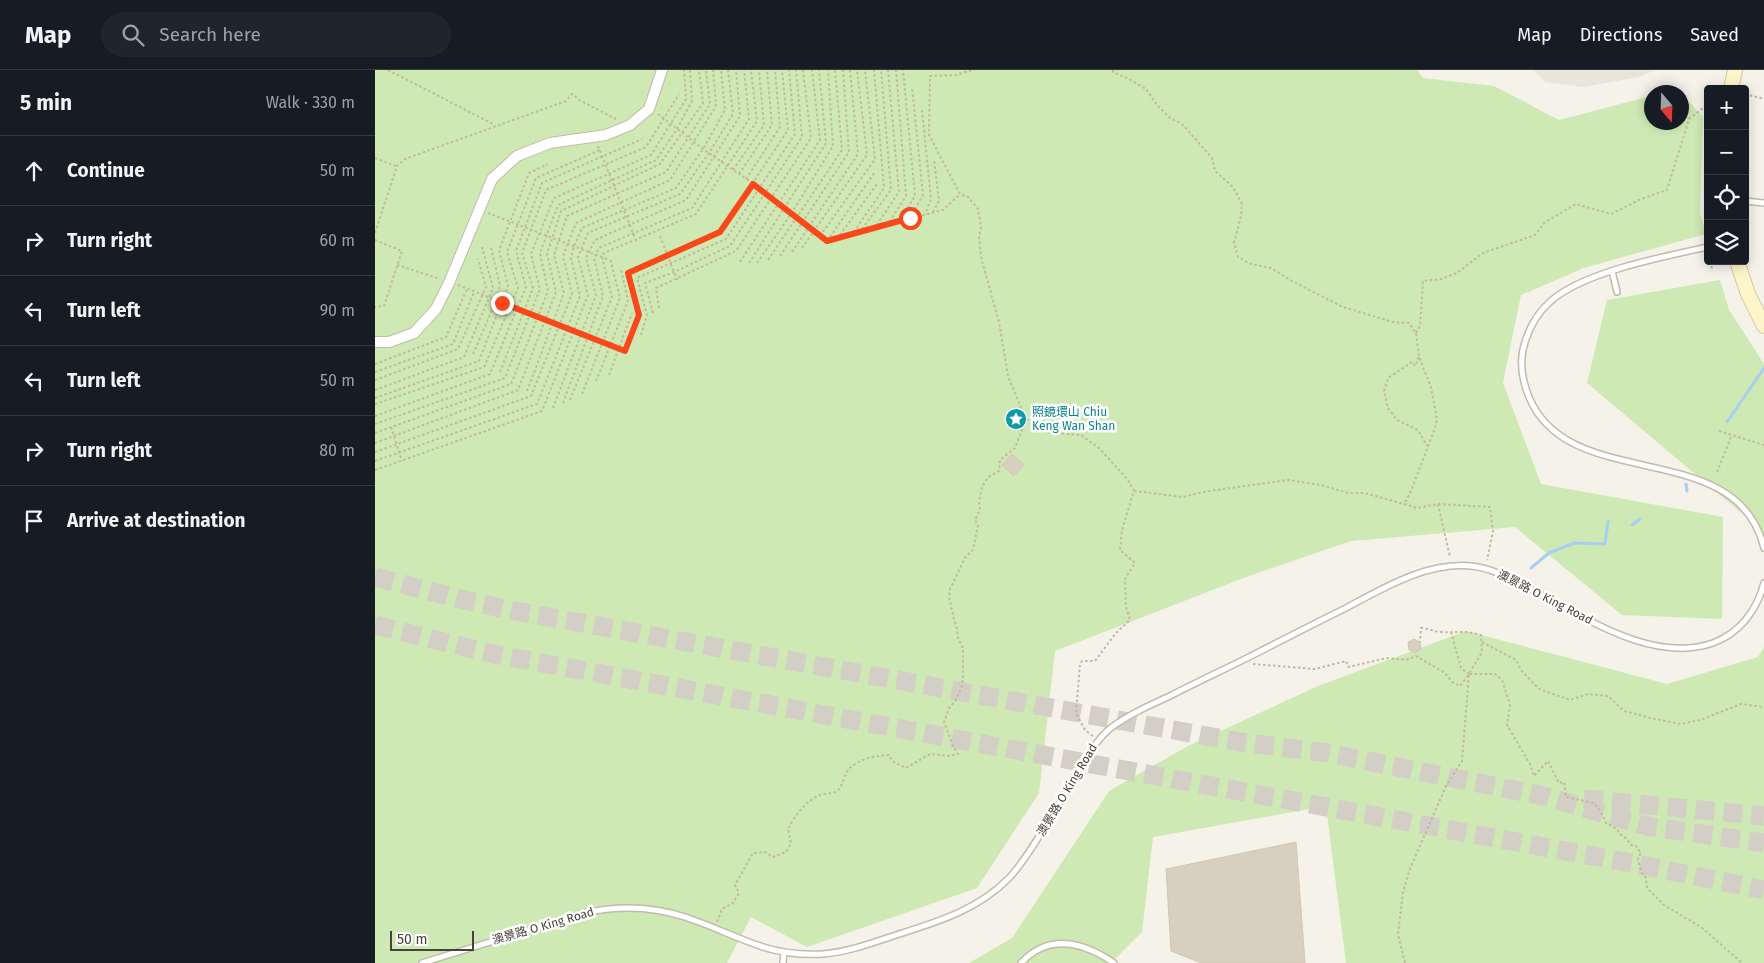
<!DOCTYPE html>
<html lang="en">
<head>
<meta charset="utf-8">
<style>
	body { margin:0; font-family:"Fira Sans","Noto Sans TC",sans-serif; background:#20242c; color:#f1f3f6 }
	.controls { position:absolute; right:15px; top:15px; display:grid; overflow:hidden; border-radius:5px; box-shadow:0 2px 12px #0003 }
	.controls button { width:45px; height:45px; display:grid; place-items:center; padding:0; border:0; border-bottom:1px solid #363941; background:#171b24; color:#f1f3f6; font:25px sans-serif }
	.compass { position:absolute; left:1269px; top:15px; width:45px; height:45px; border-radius:50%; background:#171b24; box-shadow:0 2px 12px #0003; rotate:161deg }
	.scale { position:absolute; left:15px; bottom:12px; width:84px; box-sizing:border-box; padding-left:5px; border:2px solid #494338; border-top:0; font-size:14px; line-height:18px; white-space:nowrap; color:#494338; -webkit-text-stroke:4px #fff; paint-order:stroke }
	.stop { position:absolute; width:15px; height:15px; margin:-11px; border:4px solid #fb481b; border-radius:50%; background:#fff }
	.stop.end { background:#fb481b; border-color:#fff; box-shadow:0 1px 5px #0008 }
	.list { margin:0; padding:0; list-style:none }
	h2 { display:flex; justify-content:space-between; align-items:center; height:65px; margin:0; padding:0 20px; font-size:21px }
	h2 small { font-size:16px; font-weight:400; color:#9ea1a6 }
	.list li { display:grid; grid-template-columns:32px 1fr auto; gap:15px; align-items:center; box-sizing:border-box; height:70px; padding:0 20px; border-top:1px solid #363941 }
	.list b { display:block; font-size:19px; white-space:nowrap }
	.list em { font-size:16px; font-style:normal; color:#9ea1a6 }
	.icon { flex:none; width:28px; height:28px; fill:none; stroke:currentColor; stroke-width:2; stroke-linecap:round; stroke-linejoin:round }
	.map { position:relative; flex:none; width:1389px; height:893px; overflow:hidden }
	header { display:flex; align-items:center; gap:30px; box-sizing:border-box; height:70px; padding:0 25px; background:#171b24; border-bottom:1px solid #363941 }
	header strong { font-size:24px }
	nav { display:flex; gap:28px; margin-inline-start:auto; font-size:18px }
	.search { width:350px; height:45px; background:#20242c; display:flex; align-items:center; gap:12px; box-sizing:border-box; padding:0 18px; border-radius:28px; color:#9ea1a6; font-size:19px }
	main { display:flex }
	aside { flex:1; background:#171b24 }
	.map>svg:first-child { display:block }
	.residential { fill:#e9e5d8 }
	.green { fill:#cee9b3 }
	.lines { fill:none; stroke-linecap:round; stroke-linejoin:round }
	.stream { stroke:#a7cff1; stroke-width:3 }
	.building { fill:#d7cfbf; stroke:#d2c7b2 }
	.highway-tunnel { stroke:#d3cfc6; stroke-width:19; stroke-dasharray:19 9; stroke-linecap:butt }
	.lane-casing { stroke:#c1bbac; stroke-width:8 }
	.street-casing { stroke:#c1bbac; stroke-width:12 }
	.secondary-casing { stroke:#d5c89a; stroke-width:16 }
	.path { stroke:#c3b89d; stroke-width:2; stroke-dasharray:2.5 2.5; stroke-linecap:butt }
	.lane { stroke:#fff; stroke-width:5 }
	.street { stroke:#fff; stroke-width:10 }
	.secondary { stroke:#fff5ca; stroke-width:14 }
	.route { stroke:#fb481b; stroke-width:6 }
	.labels { text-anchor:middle; stroke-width:5; stroke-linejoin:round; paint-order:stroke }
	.culture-label { font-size:12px; fill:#0d838f; stroke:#fff; text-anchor:start }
	.street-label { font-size:12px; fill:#494338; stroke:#fff }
</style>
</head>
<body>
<header>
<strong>Map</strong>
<div class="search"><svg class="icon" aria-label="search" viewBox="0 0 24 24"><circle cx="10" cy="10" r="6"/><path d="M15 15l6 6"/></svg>Search here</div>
<nav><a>Map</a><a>Directions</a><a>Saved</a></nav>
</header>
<main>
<aside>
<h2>5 min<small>Walk · 330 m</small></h2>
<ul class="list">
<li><svg class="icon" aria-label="ahead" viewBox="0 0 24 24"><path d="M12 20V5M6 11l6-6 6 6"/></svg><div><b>Continue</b></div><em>50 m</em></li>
<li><svg class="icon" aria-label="right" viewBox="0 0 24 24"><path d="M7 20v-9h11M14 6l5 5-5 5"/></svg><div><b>Turn right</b></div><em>60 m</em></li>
<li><svg class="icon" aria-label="left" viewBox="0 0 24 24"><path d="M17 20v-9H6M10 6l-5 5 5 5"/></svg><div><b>Turn left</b></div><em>90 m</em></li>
<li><svg class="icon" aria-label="left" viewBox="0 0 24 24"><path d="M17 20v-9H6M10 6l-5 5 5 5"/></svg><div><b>Turn left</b></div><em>50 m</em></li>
<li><svg class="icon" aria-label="right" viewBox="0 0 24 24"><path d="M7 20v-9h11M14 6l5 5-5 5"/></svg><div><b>Turn right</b></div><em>80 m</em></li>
<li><svg class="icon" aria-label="arrive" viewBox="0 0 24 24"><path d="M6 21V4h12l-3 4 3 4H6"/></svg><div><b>Arrive at destination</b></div></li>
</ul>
</aside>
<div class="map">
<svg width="1389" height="893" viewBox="0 0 1389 893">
	<rect width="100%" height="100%" fill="#f5f2ea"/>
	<!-- residential -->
	<path class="residential" d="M1159,0H1279L1265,7L1208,17L1170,12Z"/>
	<!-- green -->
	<path class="green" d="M0,0H1042L1048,8L1119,16L1184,50L1276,26V52H1306L1307,24L1328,47L1325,143L1331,164L1209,198L1146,225L1128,313L1166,414L1348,447L1347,549L1247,545L1140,457L976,471L871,507L680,581L664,723L602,818L432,877L376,847L352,893H0Z
		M1345,210L1354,240L1389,294V462L1212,313L1232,230Z
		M1091,561L1292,614L1383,587L1389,577V893H971L951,736L778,767L767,862L736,893H594L637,868L734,721L813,676L943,616Z"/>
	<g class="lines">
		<!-- stream -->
		<path class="stream" d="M1352,352L1389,298
			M1311,414L1312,421
			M1257,455L1265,449
			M1156,498L1174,483L1199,473L1230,474L1233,451"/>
	</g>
	<!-- building -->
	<path class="building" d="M637,384L649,395L639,406L627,395Z
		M1039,569L1045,572L1046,579L1040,583L1034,580L1033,572Z
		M921,772L930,893H826L796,881L791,799Z"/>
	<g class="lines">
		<!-- highway-tunnel -->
		<path class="highway-tunnel" d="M0,507L85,529L140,541L865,672L952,683L1169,726L1271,756L1389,773
			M0,555L118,584L1256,793L1389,820
			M1209,729L1389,746"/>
		<!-- lane casing -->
		<g class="lane-casing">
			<path id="lane" d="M1370,131L1389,133
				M1333,177C1291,186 1208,202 1176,231C1164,241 1155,256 1150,272C1144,290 1147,310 1154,327C1194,425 1362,365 1389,478
				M1237,201L1242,222
				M47,893L209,843C250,834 286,837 324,852C346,860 366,870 388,877C407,883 427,885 448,884C473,882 497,873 521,865C562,852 603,840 634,808C650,791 661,771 673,752C687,729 700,706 714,683C721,674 727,664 737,657C755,644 775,635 795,626C820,613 846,601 872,588C904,572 936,555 969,539C1007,519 1050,492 1096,496C1118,498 1138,510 1157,520C1210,547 1277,594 1338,573C1365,563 1382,540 1389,513
				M408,893L409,882
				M646,893C674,863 708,872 739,893"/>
		</g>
		<!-- street casing -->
		<g class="street-casing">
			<path id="street" d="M0,272H14L39,263L61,239L74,213L117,109L142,86L175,73L231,65L255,55L274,39L287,0"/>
		</g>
		<!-- secondary casing -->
		<g class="secondary-casing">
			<path id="secondary" d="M1356,19L1360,0
				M1362,191L1373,224L1389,256"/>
		</g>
		<!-- path -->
		<path class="path" d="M13,0L120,55
			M738,0V2L752,8L771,19L782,35L795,48L807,54L837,88L840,101L858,117L867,134L866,146L859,173L863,187L876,194L896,198L917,211L968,237L1018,252L1034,253L1041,263L1044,287L1056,317L1062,349L1060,358L1036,421L1029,434L1042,438L1063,434L1115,437L1118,461L1112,490
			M1370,24L1389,29
			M547,40L556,129L550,144
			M283,44L328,79L383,117L452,171L568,140L585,124
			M223,76L262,173
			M0,88L21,96
			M358,100L389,55L384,0
			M364,104L397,55L392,0
			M371,109L405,57L400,0
			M558,142L564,131L559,89
			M113,143L232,189
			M535,148L548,125L537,17
			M525,151L540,126L528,0
			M512,156L531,126L521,0
			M499,159L524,122L513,0
			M0,163L22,96L30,89L191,31L197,24L206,31L241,49
			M484,163L516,120L506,0
			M285,166L303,212
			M445,166L500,89L490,0
			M476,166L509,118L499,0
			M462,169L502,114
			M0,170L27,181L9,236L0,237
			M452,171L500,102
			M427,178L492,85L482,0
			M417,182L483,84L475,0
			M405,186L474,82L468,0
			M393,190L467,80L460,0
			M1336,191L1337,201
			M365,192L445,70L437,0
			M374,193L451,73L444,0
			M382,193L416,144L458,76L453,0
			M22,195L65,209
			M83,215L250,281L264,245L253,203L345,162L413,60L407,0
			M284,238L281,218L361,181L436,68L428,0
			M278,243L270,213L299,202L355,176L427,67L421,0
			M1041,263L1045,256L1048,211L1066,209L1082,203L1108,183L1160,165L1170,152L1201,134L1236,144L1266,129L1292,120L1314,49L1333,34
			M266,265L272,245L262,208L351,169L420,64L414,0
			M98,284L121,231L125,215L116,178
			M1044,287L1040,296L1037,292L1013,308L1009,321L1013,338L1022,350L1043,360L1052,376
			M0,294L71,267L92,219
			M0,302L78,274L99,222
			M125,302L158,218L147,183L171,120L271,77L304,24
			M234,305L257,243
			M0,310L83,279L111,217L103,189
			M221,311L253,231L246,199
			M0,320L89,287L118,218L107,177
			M152,321L189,223L179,185L192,146L291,102L335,34L331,0
			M207,324L245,228L235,188
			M0,328L104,291L133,216L124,180L154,103L173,94
			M195,330L237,227L227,187L229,183L321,144L382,51L376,0
			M188,333L228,226L219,188L224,178L317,138L374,49L369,0
			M0,334L109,297L143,218L132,182L161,108L225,80
			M178,338L221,225L211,188L220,170L311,130L365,46L361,0
			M0,346L115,304L151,217L141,181L167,113L267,69
			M651,350H657L672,362L706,365L725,379L753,410L759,421L747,460L745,480L760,493L750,509L751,537L755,550L741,563L720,591H707L705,594L701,643L710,660L718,666
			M0,354L130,308L165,219L156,184L179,128L276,85L311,29L309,0
			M16,357L27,391
			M1344,361L1389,375
			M0,363L136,314L173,221L165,183L183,135L281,90L302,59L317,31L315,0
			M0,373L143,320L181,222L172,184L186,141L285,94L328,33L324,0
			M0,382L156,326L197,224L188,186L201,153L295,110L341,36L338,0
			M0,391L162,334L205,226L196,188L199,176L207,158L301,118L328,79L350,40L346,0
			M0,400L167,341L213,225L203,187L213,163L305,124L334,83L358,44L353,0
			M1342,402L1356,367
			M759,421L808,427L828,422L913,410L946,415L973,423H990L1029,434
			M1063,434L1075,487
			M1076,562L1086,598L1094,604
			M1107,572L1141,590L1146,600L1164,619L1195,630L1213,624L1233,626L1249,641L1276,648L1306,654L1325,650L1366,634L1389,637
			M878,594L940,599L971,591L973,597L1012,588L1031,590L1041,586L1070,603L1077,612L1085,616L1094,604H1120L1127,610L1135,635L1132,655L1155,694L1159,706L1173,691L1184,713L1189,712L1191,727L1219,733L1226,742L1231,753L1242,759L1245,764L1252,769L1256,775L1261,776L1266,783L1263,788L1266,802L1271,808L1272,818L1289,835L1326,857L1367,893
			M342,852L347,839L358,833L364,823L360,815L378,783L390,782L398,787L411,782L416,773L413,759C420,746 430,731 445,725C451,723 459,724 463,720C469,714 469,704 474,699C485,688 500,686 514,685L517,691L531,698L555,684L574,686L583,684L579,678L569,652L574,638L581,630L587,616L588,603V578L583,568L582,559L579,549L574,527L575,519L591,486L598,480L603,455L600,450L605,440L604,432L607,417L613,407L624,401L625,390L640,378L651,350L633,306L624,252L606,187L604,166L606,157L603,139L593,127L585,124L554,65L555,6L581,5L597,0
			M1030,893L1023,864L1028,823L1034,801L1071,716L1087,691L1094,604L1107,582L1106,565C1089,560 1082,563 1066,562C1059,562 1054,558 1046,558L1045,572"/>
		<!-- lane -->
		<use href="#lane" class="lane"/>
		<!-- street -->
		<use href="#street" class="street"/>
		<!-- secondary -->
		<use href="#secondary" class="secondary"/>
	</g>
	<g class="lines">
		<!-- route -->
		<path class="route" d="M127,233L250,281L264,245L253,203L345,162L378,114L452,171L535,148"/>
	</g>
	<!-- icons -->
	<defs>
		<g id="sight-disc" transform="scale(1.125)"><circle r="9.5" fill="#0f9aa8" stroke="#fff"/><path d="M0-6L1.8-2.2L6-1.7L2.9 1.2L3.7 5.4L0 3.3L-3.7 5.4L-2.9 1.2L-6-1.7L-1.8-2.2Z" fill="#fff"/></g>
	</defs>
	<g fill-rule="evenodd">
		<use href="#sight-disc" x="641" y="349"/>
	</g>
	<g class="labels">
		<!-- culture labels -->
		<g class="culture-label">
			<text x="657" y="346">照鏡環山 Chiu<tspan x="657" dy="14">Keng Wan Shan</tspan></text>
		</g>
		<!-- street labels -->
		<g class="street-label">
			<text transform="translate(1170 527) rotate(27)" y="4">澳景路 O King Road</text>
			<text transform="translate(692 720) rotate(-59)" y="4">澳景路 O King Road</text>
			<text transform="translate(168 856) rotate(-16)" y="4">澳景路 O King Road</text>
		</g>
	</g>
</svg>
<div class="controls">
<button>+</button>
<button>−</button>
<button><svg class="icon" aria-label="locate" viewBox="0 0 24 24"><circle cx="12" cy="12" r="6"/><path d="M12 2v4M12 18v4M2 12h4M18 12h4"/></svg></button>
<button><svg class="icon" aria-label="layers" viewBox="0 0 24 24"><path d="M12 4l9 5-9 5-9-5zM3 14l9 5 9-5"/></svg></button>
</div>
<svg class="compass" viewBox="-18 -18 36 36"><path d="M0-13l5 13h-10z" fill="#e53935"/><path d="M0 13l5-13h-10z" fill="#9ea1a6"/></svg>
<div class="scale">50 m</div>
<div class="stop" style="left:535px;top:148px"></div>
<div class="stop end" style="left:127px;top:233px"></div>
</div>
</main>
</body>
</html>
